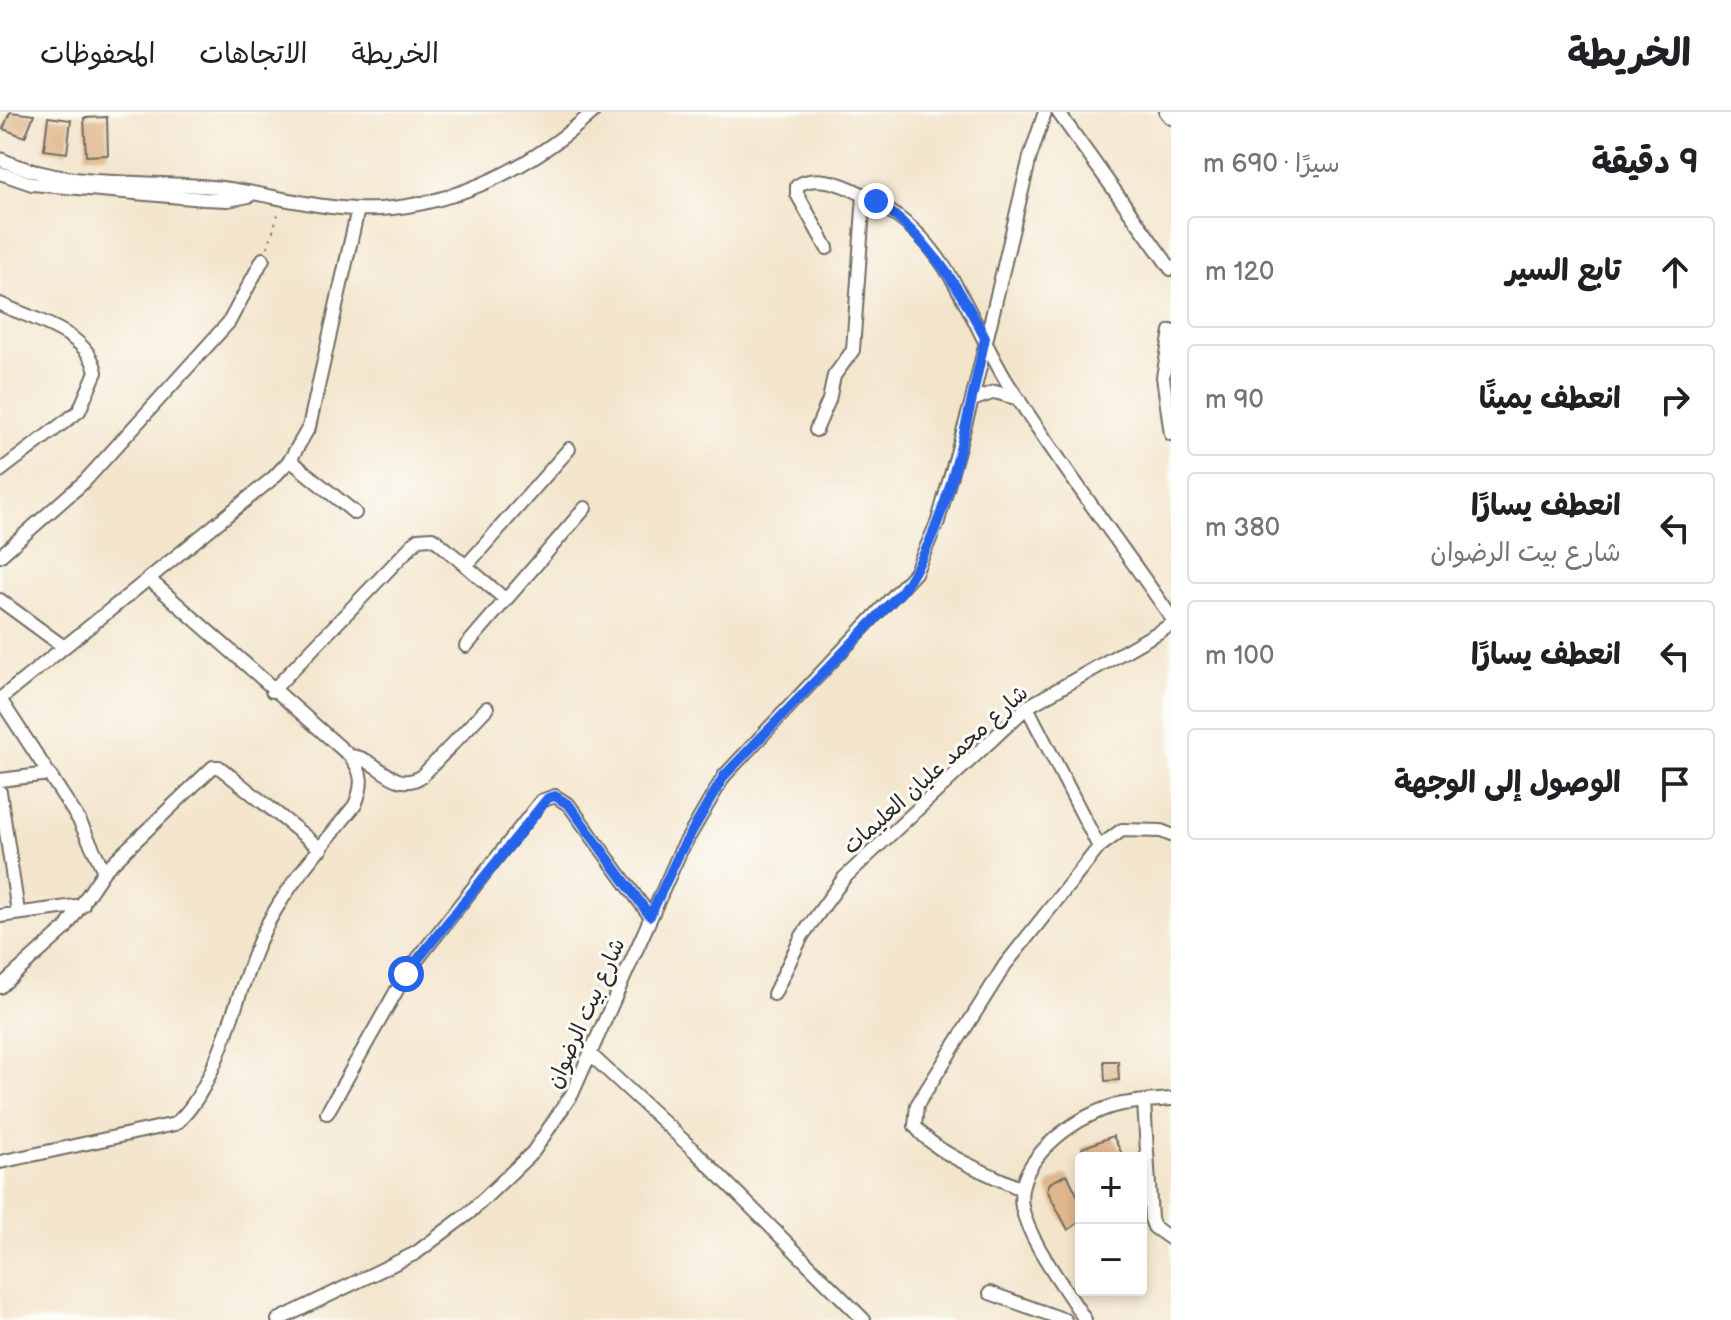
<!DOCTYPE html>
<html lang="ar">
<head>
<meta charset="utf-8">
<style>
	body { margin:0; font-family:"Balsamiq Sans","Playpen Sans Arabic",sans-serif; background:#f2f2f2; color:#202124; direction:rtl }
	.controls { position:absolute; right:24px; bottom:24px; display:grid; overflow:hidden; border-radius:8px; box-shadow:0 4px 12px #0003 }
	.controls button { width:72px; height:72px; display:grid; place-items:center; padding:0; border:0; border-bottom:2px solid #e0e0e0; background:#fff; color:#202124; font:40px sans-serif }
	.stop { position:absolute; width:24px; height:24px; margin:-18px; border:6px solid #2563eb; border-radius:50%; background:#fff }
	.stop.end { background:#2563eb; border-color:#fff; box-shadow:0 2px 8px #0008 }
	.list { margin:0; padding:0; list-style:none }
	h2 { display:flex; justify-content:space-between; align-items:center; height:104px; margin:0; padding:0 32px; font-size:34px }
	h2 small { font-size:26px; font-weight:400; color:#757577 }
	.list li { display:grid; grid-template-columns:52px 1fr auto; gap:24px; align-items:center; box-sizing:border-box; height:112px; margin:0 16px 16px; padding:0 16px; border:2px solid #e0e0e0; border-radius:8px }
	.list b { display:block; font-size:30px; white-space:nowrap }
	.list p { margin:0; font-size:26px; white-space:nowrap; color:#757577 }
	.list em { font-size:26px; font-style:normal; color:#757577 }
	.icon { flex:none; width:44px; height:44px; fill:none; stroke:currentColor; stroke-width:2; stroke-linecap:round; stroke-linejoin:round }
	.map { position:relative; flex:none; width:1171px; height:1208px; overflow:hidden; direction:ltr }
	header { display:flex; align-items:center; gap:48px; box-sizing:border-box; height:112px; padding:0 40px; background:#fff; border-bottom:2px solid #e0e0e0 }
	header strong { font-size:38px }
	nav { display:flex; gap:44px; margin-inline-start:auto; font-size:28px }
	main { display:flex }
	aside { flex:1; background:#fff }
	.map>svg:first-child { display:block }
	.building { fill:#e0b78d }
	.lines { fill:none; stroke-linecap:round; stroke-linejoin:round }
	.minor-casing { stroke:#716c63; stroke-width:16 }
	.path { stroke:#716c63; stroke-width:2; stroke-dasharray:2 6; stroke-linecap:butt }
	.minor { stroke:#fff; stroke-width:12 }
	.route { stroke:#2563eb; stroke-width:10 }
	.labels { text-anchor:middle; stroke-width:6; stroke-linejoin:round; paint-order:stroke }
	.street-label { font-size:22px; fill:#2b2b2b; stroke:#fdfcf7 }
</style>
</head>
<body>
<header>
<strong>الخريطة</strong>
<nav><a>الخريطة</a><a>الاتجاهات</a><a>المحفوظات</a></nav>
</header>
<main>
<aside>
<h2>9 دقيقة<small>سيرًا · 690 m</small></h2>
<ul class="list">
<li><svg class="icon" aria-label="ahead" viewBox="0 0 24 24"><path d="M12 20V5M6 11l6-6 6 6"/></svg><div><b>تابع السير</b></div><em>120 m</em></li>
<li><svg class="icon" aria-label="right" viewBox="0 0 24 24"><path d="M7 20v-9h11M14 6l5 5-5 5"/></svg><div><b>انعطف يمينًا</b></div><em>90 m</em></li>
<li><svg class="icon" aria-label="left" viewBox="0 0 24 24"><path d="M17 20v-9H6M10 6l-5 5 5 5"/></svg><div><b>انعطف يسارًا</b><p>شارع بيت الرضوان</p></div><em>380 m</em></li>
<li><svg class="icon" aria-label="left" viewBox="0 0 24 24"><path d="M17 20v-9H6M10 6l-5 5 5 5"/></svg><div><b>انعطف يسارًا</b></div><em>100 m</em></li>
<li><svg class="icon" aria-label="arrive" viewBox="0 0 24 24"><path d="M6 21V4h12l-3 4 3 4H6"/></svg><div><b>الوصول إلى الوجهة</b></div></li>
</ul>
</aside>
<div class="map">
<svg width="1171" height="1208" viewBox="0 0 1171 1208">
	<rect width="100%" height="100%" fill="#fdfcf7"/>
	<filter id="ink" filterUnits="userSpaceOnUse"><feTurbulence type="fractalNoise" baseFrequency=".0125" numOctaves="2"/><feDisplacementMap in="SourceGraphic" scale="16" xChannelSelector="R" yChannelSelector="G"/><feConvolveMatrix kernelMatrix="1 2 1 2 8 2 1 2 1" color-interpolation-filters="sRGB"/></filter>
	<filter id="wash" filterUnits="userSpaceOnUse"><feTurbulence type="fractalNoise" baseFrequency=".006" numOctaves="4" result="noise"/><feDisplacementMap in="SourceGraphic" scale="32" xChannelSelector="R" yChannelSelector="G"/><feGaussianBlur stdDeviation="1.8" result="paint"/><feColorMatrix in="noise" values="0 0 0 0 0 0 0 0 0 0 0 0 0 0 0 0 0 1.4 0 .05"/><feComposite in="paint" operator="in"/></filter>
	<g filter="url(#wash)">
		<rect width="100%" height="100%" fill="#f3e5cc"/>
		<g id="blocks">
			<!-- building -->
			<path class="building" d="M10,0L34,3L25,25L3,17Z
				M48,5L71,8L67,41L44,38Z
				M107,5L108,43L86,44L84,6Z
				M1104,949H1118L1119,968L1105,969Z
				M1113,1024L1124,1046H1085L1082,1036Z
				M1067,1062L1081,1091V1109L1068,1118L1047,1078L1050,1071Z"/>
		</g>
	</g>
	<g filter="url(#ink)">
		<use href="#blocks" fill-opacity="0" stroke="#716c63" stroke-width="2"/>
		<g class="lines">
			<!-- minor casing -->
			<g class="minor-casing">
				<path id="minor" d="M1058,0L1171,157
					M1166,0L1171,6
					M0,47C71,80 154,66 229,77C278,84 330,100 380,97C460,92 534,53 593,0
					M0,61L32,72L204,87L228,88L249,84
					M827,136L797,82V74C829,52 897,101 920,124C960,166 977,221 1007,270C1058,350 1117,427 1171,505
					M0,192C34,208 88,220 96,260L79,299L0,359
					M1171,219L1163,265L1171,322
					M972,288L995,280L1019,287
					M816,318L829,288L834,264L853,238L864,83
					M290,348L355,401
					M0,444L85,369L229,210L263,147
					M466,454L569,337
					M0,488L64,535
					M466,534L585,396
					M272,579L418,427L432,426L438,430L506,488
					M1027,595L1099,735
					M350,644C378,645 393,683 422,664L487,596
					M0,668L49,662
					M0,680L18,800
					M104,759L79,708L0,587L273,366L290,348L309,315L358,97
					M0,804L83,793
					M0,875L65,817L104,759L213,655H219L321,737
					M774,882L802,824L844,766L1027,595L1171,513
					M591,943L697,1041L864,1208
					M1144,989L1151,1107L1154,1115L1171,1127
					M327,1001L406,862L541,689L555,684L569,693L650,804
					M0,1050L175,1012C223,973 238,860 273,802C295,764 327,728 355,693C363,674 364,661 350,644L150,468
					M1021,1077C989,1061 937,1044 915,1014L917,993L1005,853L1099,735L1122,718L1161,719L1171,723
					M990,1181L1065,1208
					M278,1208L416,1141L469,1101L533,1040L572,982L680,740L724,664L915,461L938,409L972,288L1030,45L1045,0
					M1085,1208C1066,1177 1029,1130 1022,1095C1014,1049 1072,1007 1110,995C1130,989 1151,989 1171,987"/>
			</g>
			<!-- path -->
			<path class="path" d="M268,135L279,99"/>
			<!-- minor -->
			<use href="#minor" class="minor"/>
		</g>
	</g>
	<g class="lines" filter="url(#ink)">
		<!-- route -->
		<path class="route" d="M406,862L548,686L555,684L569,693L650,804L680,740L724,664L902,479C949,414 968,304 985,226C957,171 927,125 876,89"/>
	</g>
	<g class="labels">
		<!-- street labels -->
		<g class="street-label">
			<text transform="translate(935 657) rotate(-42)" y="8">شارع محمد عليان العليمات</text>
			<text transform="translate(585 901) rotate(-66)" y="8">شارع بيت الرضوان</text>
		</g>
	</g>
</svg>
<div class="controls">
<button>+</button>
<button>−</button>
</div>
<div class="stop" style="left:406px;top:862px"></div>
<div class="stop end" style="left:876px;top:89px"></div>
</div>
</main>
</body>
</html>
